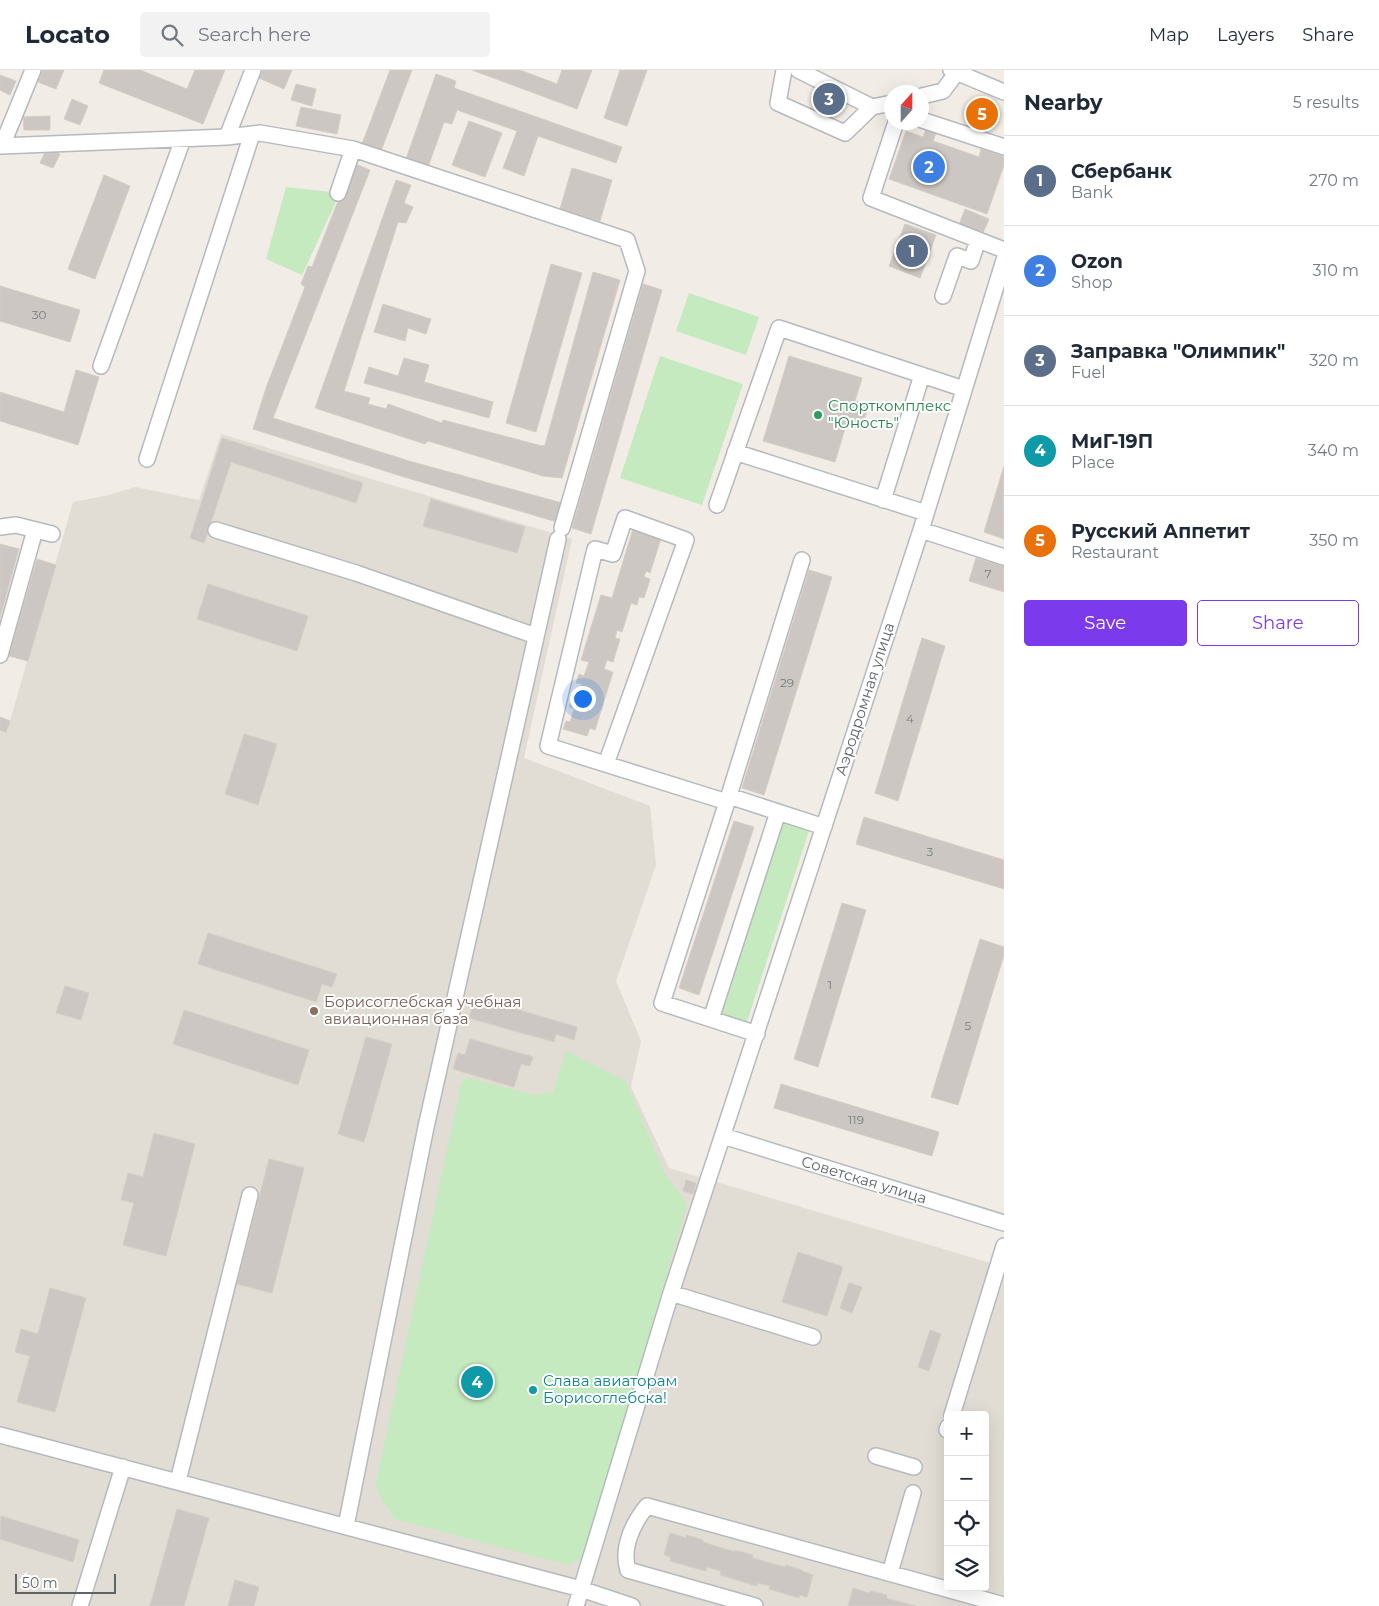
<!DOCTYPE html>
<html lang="en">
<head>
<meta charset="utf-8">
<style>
	body { margin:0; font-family:Montserrat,sans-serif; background:#f2f2f3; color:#1f2937 }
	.controls { position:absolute; right:15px; bottom:15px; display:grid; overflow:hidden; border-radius:5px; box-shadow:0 5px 20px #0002 }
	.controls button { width:45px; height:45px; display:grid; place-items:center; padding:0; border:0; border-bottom:1px solid #e0e1e3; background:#fff; color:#1f2937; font:25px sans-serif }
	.compass { position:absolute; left:884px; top:15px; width:45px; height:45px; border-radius:50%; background:#fff; box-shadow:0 5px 20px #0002; rotate:21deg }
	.scale { position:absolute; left:15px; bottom:12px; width:101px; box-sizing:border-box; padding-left:5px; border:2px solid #5d6367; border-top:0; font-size:14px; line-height:18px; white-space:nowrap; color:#5d6367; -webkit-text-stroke:4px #fff; paint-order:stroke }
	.you { position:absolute; left:582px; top:628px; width:18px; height:18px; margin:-12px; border:4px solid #fff; border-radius:50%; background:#1a73e8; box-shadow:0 0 0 8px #1a73e833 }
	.badge { display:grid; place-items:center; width:32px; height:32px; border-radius:50%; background:#7c3aed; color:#fff; font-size:16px; font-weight:700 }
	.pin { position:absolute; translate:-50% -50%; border:2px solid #fff; box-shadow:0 1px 5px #0006 }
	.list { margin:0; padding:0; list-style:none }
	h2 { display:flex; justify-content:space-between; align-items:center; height:65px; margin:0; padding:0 20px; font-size:21px }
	h2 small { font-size:16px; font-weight:400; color:#747a83 }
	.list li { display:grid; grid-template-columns:32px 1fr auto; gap:15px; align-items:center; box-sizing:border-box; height:90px; padding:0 20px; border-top:1px solid #e0e1e3 }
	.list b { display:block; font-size:19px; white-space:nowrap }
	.list p { margin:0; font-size:16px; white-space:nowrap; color:#747a83 }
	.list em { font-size:16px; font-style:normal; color:#747a83 }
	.actions { display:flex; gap:10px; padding:15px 20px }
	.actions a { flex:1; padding:11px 0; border:1px solid #7c3aed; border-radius:5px; text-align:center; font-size:18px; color:#7c3aed }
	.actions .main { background:#7c3aed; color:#fff }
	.icon { flex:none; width:28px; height:28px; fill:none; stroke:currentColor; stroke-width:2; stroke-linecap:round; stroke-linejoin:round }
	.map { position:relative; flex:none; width:1004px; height:1536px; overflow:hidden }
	header { display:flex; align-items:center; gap:30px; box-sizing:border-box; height:70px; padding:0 25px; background:#fff; border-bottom:1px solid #e0e1e3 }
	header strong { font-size:24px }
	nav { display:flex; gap:28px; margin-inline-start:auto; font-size:18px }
	.search { width:350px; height:45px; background:#f2f2f3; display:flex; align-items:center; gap:12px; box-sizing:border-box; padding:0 18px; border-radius:5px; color:#747a83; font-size:19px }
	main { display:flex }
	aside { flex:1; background:#fff }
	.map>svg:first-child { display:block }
	.education { fill:#e1dcd4; fill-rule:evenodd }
	.green { fill:#c6eabf }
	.building { fill:#ccc7c2; stroke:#d6cdc3 }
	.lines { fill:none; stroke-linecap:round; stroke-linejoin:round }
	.minor-casing { stroke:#b6b9bd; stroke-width:18 }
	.minor { stroke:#fff; stroke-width:15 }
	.leisure-dot { fill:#2e9e5b; stroke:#fff; stroke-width:2 }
	.education-dot { fill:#8d6e63; stroke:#fff; stroke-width:2 }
	.culture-dot { fill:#0f9aa8; stroke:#fff; stroke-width:2 }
	.labels { text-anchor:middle; stroke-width:4; stroke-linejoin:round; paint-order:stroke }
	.number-label { font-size:12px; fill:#797c7e }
	.leisure-label { font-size:15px; fill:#27864d; stroke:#fff; text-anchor:start }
	.street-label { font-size:15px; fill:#5d6367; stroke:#fff }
	.education-label { font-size:15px; fill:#785e54; stroke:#fff; text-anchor:start }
	.culture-label { font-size:15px; fill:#0d838f; stroke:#fff; text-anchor:start }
</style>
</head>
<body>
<header>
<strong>Locato</strong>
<div class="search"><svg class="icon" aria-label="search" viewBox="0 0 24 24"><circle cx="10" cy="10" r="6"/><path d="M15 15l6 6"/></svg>Search here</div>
<nav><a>Map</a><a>Layers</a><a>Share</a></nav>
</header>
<main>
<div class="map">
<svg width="1004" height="1536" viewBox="0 0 1004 1536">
	<rect width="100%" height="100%" fill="#f1ece5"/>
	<!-- education -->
	<path class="education" d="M221,364L572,469L524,688L650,736L656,795L616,911L641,971L631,1017L669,1098L1004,1197V1536H0V660L6,662L10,651L73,432L109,425L135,417L199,430ZM948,1345H985V1517H948Z"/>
	<!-- green -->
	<path class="green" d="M286,117L340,123L302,205L266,189Z
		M689,223L759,247L746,285L676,261Z
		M660,286L743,314L702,435L620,408Z
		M781,751L809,761L746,955L718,946Z
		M566,981L626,1011L664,1102L687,1134L585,1486L568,1495L394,1449L375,1417L461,1014L466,1007L534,1025L553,1022Z"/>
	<!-- building -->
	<path class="building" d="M43,0H64L56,19L38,12Z
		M104,0H140L187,19L195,0H225L203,54L99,13Z
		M263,0H292L284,19L259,8Z
		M390,0H412L381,81L362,74Z
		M472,0H520L557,14L562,0H592L577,39Z
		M620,0H647L627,56L604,48Z
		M436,4L456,11L454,18L622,77L616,93L538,66L524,106L503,98L517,61L457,40L452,54L444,52L428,97L406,89Z
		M0,5L16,11L10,25L0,20Z
		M296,14L316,19L312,36L291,30Z
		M72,29L88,36L80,55L64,49Z
		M301,37L341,45L337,64L296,56Z
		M50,46V60H24L23,47Z
		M469,51L502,63L485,107L452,95Z
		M926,59L936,63L933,71L979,87L981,79L1004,87V95L987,144L889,109L906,61L923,67Z
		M47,78L60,84L53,98L40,93Z
		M353,93L370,100L273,348L409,391L562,433L557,452L401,406L253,359L266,318L305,217L301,214L308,196L312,197Z
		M572,98L612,110L600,151L560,139Z
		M104,105L130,116L95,209L68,199Z
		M396,110L411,115L404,133L413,137L406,153L398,152L344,321L370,328L368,334L386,339L388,334L442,353L443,350L542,376L545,375L593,202L620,210L562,408L543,406L428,371L425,374L315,338Z
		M965,139L989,149L982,165L959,155Z
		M905,154L936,165L920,208L889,196Z
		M551,194L582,203L536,362L506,353Z
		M643,214L662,220L591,464L572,458Z
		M0,216L80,240L70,272L0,251Z
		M383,234L431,249L426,264L408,258L405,271L374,262Z
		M789,286L862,308L855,331L869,335L861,359L846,355L835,392L763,371Z
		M404,288L429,295L424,312L493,332L489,348L364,313L369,297L398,306Z
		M76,300L99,307L78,375L0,351V322L64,342Z
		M222,368L363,413L356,433L231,392L204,473L190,468Z
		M1004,396V469L984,462Z
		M431,429L525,457L517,483L423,456Z
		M633,459L661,468L650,503L646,501L644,507L650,509L644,528L639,527L637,535L631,533L622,562L617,560L615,568L620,569L613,592L607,590L604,599L613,602L595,660L590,658L587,666L563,659L566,651L570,652L574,639L569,637L574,624L578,626L582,614L576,613L579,604L584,606L589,592L581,590L601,525L612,528Z
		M0,474L19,479L0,548Z
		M976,488L1004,496V522L969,511Z
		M37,489L56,495L28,591L9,586Z
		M809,500L832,507L764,725L742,718Z
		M208,514L308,546L297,581L197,549Z
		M922,568L945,576L898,731L875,723Z
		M0,647L10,651L6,662L0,660Z
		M244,664L277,674L258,735L225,724Z
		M864,747L1004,790V819L856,774Z
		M734,751L754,757L699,925L679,918Z
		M842,833L866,840L818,997L794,989Z
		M208,863L337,904L332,917L322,914L316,932L198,894Z
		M980,869L1004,877V885L958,1035L931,1027Z
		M65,916L89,923L81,950L56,943Z
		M475,927L577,957L574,970L556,964L554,972L469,948Z
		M184,940L309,980L298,1015L173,974Z
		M366,967L392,974L364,1072L338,1064Z
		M470,969L533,987L530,996L521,994L514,1017L453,999L458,983L465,985Z
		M781,1014L939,1062L932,1086L774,1038Z
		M154,1063L195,1074L166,1186L123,1175L134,1133L121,1130L128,1103L143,1107Z
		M269,1089L304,1098L272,1223L237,1214Z
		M686,1110L696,1113L693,1124L683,1121Z
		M798,1182L843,1197L827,1246L782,1232Z
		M849,1213L862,1217L852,1243L840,1238Z
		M50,1218L86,1228L55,1342L17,1332L30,1286L15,1282L21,1259L38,1264Z
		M930,1260L941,1264L929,1301L918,1297Z
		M177,1439L209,1448L184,1536H150Z
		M1,1446L79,1470L73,1492L0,1469Z
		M670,1463L686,1468L687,1465L703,1470V1472L735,1482V1480L753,1485L752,1488L785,1497L786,1495L802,1500V1501L813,1505L807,1527L800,1525L799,1528L769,1519L770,1516L758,1513L757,1516L720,1505L721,1501L707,1497L706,1501L670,1491L671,1487L664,1485Z
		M235,1510L259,1517L254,1536H228Z
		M853,1518L869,1523L870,1521L887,1525L886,1528L916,1536H848Z"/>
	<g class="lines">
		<!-- minor casing -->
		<g class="minor-casing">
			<path id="minor" d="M784,0L778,33L845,63L872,37
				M798,0L872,37L892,33
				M951,0L1004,22
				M922,26L943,21L957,2
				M922,50L1004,77
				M896,52L871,128L1004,180
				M227,67L253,0
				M0,76L227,67L260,63L353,79L627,170L637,201L562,458
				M2,76L33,0
				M338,123L353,79
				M943,226L957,186L971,191L978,170
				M101,296L183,69
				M735,382L926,443
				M147,389L252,64
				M883,430L922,305
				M717,435L779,258L964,319
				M0,457L16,455L52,464
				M216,460L356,503L536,566
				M921,460L1004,487
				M0,585L35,460
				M606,694L686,470L625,448L613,484L595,479L548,676L727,732
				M729,726L824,757
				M778,742L711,949L662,933L727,732L802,490
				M711,949L757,964
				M723,1066L1004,1153
				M671,1223L813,1267
				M952,1345L1004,1176
				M947,1360L948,1357
				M0,1365L581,1519L632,1536
				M876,1386L914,1397
				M178,1411L250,1125
				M346,1456L426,1057L558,469
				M890,1503L913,1423
				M80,1536L123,1397
				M576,1536L671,1223L921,460L1004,190
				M755,1536L628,1500C621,1478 633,1453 647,1436L1004,1535"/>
		</g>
		<!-- minor -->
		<use href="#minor" class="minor"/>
	</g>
	<!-- markers -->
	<circle class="leisure-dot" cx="818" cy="345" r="5"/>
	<circle class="education-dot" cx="314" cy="941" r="5"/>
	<circle class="culture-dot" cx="533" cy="1320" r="5"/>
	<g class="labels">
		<!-- number labels -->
		<g class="number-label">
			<text x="39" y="249">30</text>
			<text x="988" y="508">7</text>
			<text x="787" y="617">29</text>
			<text x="910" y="653">4</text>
			<text x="930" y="786">3</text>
			<text x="830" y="919">1</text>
			<text x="968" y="960">5</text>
			<text x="856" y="1054">119</text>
		</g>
		<!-- leisure labels -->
		<g class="leisure-label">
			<text x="828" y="341">Спорткомплекс<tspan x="828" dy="17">"Юность"</tspan></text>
		</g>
		<!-- street labels -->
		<g class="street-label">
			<text transform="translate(865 629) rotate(-72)" y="5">Аэродромная улица</text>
			<text transform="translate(864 1110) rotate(17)" y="5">Советская улица</text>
		</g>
		<!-- education labels -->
		<g class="education-label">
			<text x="324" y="937">Борисоглебская учебная<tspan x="324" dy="17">авиационная база</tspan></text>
		</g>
		<!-- culture labels -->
		<g class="culture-label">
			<text x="543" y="1316">Слава авиаторам<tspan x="543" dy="17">Борисоглебска!</tspan></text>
		</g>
	</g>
</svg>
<div class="controls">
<button>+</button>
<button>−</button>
<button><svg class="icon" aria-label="locate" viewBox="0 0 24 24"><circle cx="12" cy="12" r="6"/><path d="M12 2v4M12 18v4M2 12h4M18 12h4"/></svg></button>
<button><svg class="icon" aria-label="layers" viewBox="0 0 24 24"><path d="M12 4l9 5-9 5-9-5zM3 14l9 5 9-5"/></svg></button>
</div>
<svg class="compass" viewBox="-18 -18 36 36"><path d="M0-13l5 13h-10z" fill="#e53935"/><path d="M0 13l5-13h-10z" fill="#747a83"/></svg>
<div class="scale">50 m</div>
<div class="you"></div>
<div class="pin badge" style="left:912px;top:181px;background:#5c6f8a">1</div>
<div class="pin badge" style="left:929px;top:97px;background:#3f7fe0">2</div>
<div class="pin badge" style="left:829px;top:29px;background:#5c6f8a">3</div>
<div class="pin badge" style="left:477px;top:1312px;background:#0f9aa8">4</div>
<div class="pin badge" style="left:982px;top:44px;background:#e8710a">5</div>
</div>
<aside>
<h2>Nearby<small>5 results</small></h2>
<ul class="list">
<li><span class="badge" style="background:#5c6f8a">1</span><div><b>Сбербанк</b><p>Bank</p></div><em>270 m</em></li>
<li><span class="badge" style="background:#3f7fe0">2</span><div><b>Ozon</b><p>Shop</p></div><em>310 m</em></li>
<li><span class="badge" style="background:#5c6f8a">3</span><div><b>Заправка &quot;Олимпик&quot;</b><p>Fuel</p></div><em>320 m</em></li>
<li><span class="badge" style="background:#0f9aa8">4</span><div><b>МиГ-19П</b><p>Place</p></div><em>340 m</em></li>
<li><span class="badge" style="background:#e8710a">5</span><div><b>Русский Аппетит</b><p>Restaurant</p></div><em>350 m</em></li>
</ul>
<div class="actions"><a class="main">Save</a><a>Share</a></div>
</aside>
</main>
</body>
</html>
